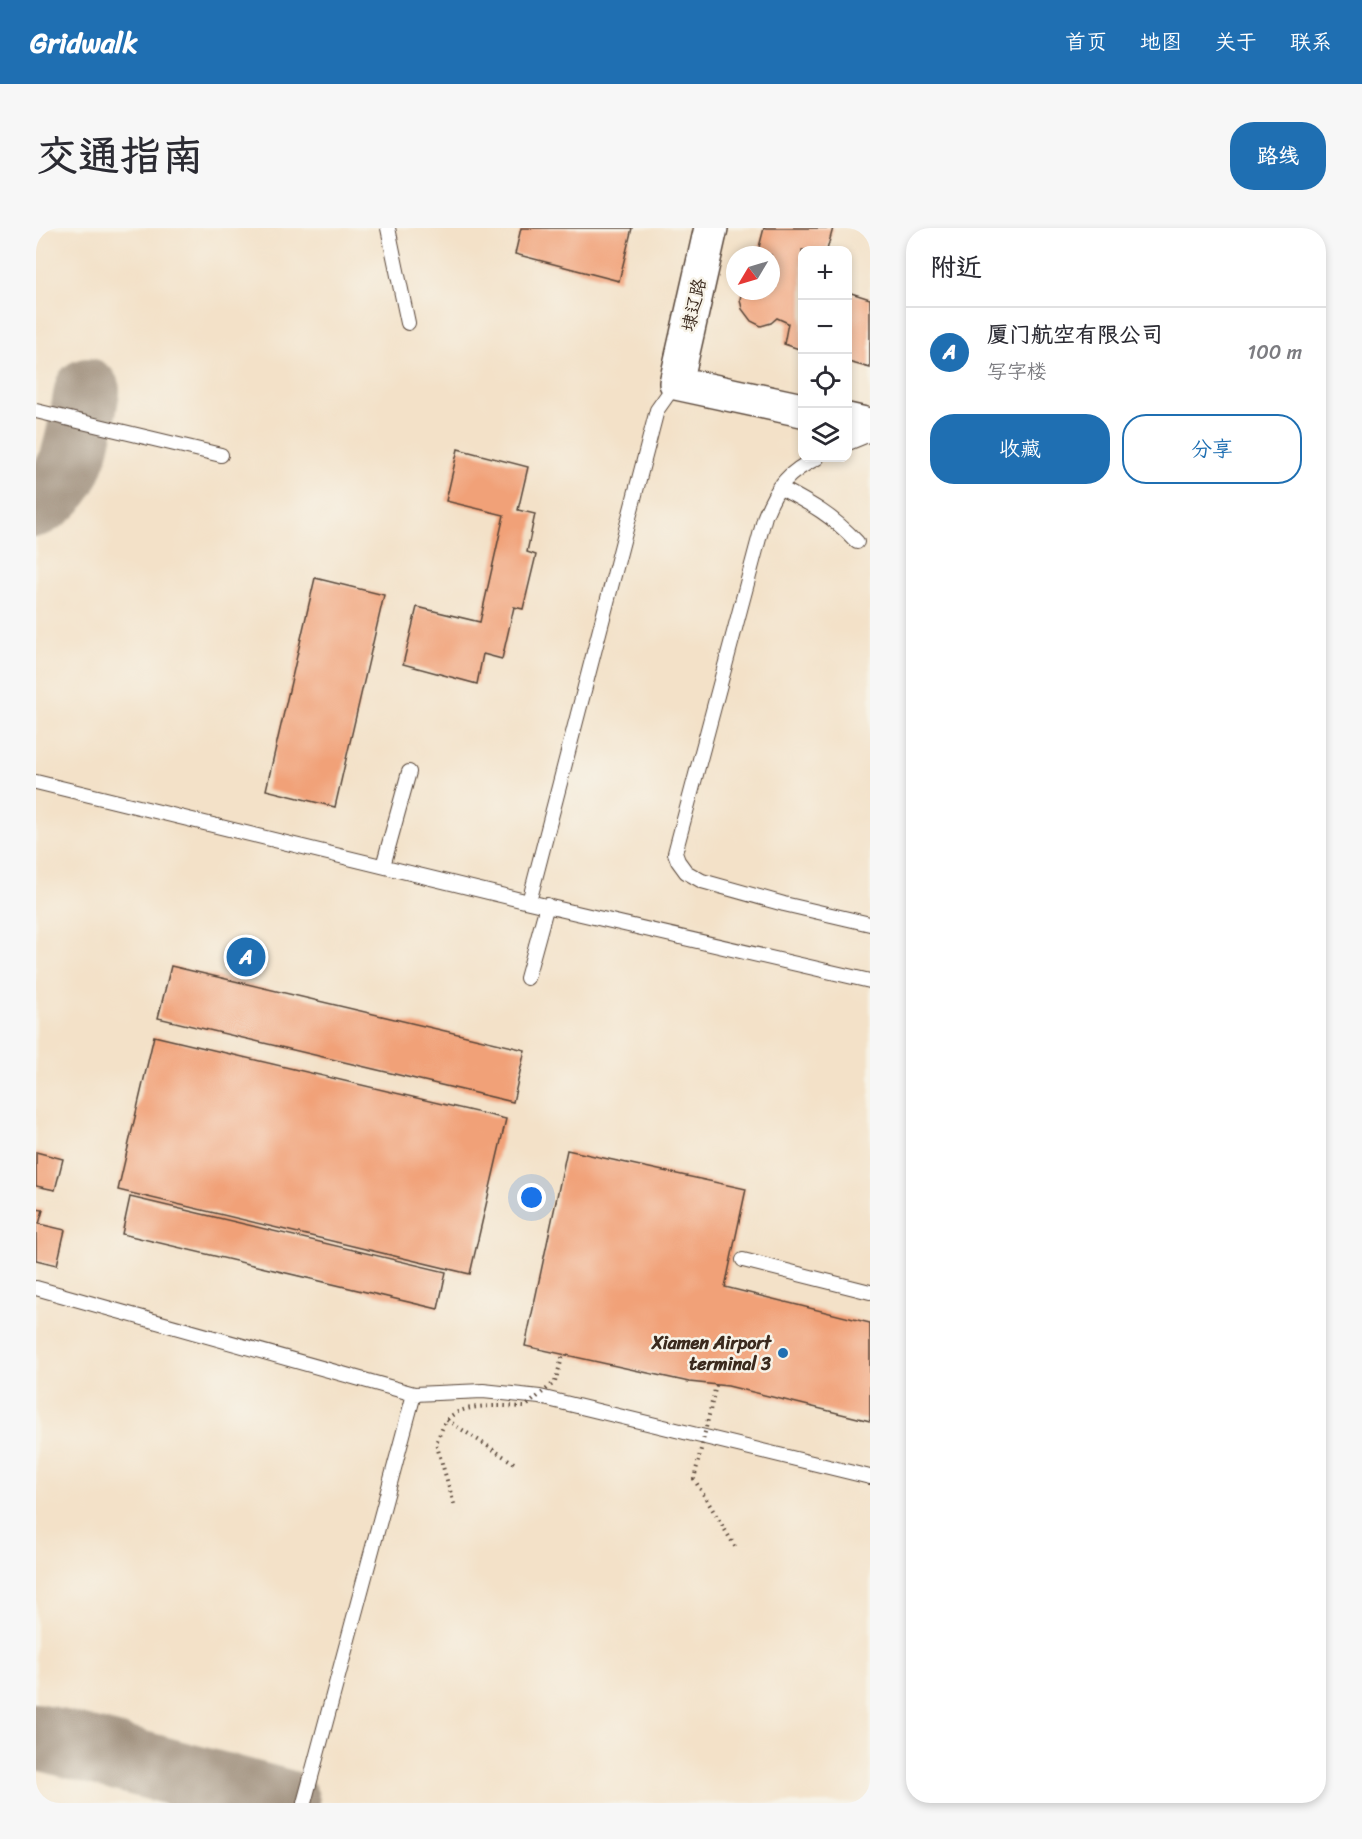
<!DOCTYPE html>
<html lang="zh">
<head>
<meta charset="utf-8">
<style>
	body { margin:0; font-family:Sriracha,"LXGW WenKai TC",sans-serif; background:#f7f7f7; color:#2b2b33 }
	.controls { position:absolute; right:18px; top:18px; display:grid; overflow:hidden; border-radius:12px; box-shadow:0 3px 9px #0003 }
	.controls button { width:54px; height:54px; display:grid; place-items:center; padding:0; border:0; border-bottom:2px solid #e1e1e2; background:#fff; color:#2b2b33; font:30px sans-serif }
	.compass { position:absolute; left:690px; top:18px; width:54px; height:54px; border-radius:50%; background:#fff; box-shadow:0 3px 9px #0003; rotate:232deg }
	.you { position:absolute; left:496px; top:970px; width:21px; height:21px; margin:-15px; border:4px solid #fff; border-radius:50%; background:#1a73e8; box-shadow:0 0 0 9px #1a73e833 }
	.badge { display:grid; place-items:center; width:39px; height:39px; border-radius:50%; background:#1f6fb2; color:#fff; font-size:20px; font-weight:700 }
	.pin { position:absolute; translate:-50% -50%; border:3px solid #fff; box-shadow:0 2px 6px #0006 }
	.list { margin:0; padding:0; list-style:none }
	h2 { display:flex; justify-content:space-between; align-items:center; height:78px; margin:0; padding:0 24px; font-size:26px }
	h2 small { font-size:20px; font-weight:400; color:#7c7c81 }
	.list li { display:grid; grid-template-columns:39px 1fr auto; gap:18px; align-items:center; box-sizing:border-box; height:90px; padding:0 24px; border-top:2px solid #e1e1e2 }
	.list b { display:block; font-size:22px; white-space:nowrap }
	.list p { margin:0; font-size:20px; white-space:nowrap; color:#7c7c81 }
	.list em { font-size:20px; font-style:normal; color:#7c7c81 }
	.actions { display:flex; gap:12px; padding:18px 24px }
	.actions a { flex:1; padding:14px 0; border:2px solid #1f6fb2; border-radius:24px; text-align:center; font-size:21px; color:#1f6fb2 }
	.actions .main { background:#1f6fb2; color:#fff }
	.icon { flex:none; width:33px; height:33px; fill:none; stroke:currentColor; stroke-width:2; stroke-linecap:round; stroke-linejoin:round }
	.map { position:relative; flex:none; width:834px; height:1575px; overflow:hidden; border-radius:24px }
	header { display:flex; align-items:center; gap:36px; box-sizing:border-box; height:84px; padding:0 30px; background:#1f6fb2; color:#fff }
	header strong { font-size:28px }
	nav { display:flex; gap:33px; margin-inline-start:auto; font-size:21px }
	.intro { display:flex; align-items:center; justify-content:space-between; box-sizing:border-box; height:144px; padding:0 36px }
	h1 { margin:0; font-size:42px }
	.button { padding:15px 27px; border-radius:24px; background:#1f6fb2; color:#fff; font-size:21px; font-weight:700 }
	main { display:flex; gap:36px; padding:0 36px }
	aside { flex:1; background:#fff; border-radius:24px; box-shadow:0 3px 9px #0003 }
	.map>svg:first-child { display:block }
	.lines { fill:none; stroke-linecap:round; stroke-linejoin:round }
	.taxiway { stroke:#978673; stroke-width:66 }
	.building { fill:#f1a178 }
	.service-casing { stroke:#574538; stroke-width:16 }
	.secondary-casing { stroke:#574538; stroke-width:36 }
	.path { stroke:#574538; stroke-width:4; stroke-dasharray:1.5 4.5; stroke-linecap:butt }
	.service { stroke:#fff; stroke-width:14 }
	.secondary { stroke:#fff; stroke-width:33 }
	.path-bridge { stroke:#574538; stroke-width:4; stroke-dasharray:1.5 4.5; stroke-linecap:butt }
	.poi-dot { fill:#1f6fb2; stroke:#f7f3e8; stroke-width:2 }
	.labels { text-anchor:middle; stroke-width:5; stroke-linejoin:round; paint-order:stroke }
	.street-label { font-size:18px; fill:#3b2a1e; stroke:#f7f3e8 }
	.poi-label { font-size:18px; font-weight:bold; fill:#3b2a1e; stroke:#f7f3e8; text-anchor:end }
</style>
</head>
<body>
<header>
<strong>Gridwalk</strong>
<nav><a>首页</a><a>地图</a><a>关于</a><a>联系</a></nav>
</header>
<div class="intro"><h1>交通指南</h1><a class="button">路线</a></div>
<main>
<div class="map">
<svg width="834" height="1575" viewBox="0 0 834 1575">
	<rect width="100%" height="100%" fill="#f7f3e8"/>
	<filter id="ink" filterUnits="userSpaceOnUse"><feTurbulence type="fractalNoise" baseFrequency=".0167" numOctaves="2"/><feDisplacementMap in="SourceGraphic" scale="12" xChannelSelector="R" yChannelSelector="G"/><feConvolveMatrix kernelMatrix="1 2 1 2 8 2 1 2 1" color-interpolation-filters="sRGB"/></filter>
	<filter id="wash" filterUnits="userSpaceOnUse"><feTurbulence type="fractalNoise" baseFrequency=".008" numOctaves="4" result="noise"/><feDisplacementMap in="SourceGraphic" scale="24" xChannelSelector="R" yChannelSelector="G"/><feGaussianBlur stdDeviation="1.35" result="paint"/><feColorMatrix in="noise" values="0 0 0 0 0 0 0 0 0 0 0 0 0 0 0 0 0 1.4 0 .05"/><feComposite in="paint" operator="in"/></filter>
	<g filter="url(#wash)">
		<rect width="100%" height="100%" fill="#f3e1c8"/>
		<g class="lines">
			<!-- taxiway -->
			<path class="taxiway" d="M0,276C41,254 43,204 51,163
				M0,1508L251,1575"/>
		</g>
		<g id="blocks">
			<!-- building -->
			<path class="building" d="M485,0H596L583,53L479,26Z
				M728,0H797L791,22H766V122L748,116L752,95L741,90L735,95L725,98L715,93L706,81L704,71L706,63H735V27H721Z
				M812,64L834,71V140L812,134Z
				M422,221L492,239L482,282L499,286L491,324L500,327L487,381L478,379L466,431L447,426L441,456L367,436L381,379L444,394L468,287L410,273Z
				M279,350L348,367L299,579L230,562Z
				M135,738L489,822L477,874L122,790Z
				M118,808L470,891L434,1046L82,962Z
				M531,922L710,961L689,1059L834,1095V1193L692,1158L653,1154L489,1118Z
				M0,924L27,931L19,962L0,958Z
				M94,969L410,1044L402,1081L86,1006Z
				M0,981L7,982L3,996L29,1002L21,1037L0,1032Z"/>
		</g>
	</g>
	<g filter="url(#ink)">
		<use href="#blocks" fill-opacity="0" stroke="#574538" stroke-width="1.5"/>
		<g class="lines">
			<!-- service casing -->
			<g class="service-casing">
				<path id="service" d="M352,0L372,95
					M0,183L185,227
					M812,215L834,206
					M781,230C752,244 741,258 729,288L639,625L642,633L650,644L666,653L748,676L834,696
					M743,259C775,276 796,287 821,314
					M0,554L493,674L834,753
					M347,638L373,544
					M493,674L621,182L640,155
					M491,750L511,677
					M707,1032L834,1064
					M0,1060L378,1166L447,1163L504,1169L834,1249
					M268,1575L378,1166"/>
			</g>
			<!-- secondary casing -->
			<g class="secondary-casing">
				<path id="secondary" d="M675,0L640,155L766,182
					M812,192L834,197"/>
			</g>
			<!-- path -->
			<path class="path" d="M411,1192L478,1235"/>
			<!-- service -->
			<use href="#service" class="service"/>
			<!-- secondary -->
			<use href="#secondary" class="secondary"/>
			<!-- path-bridge -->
			<path class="path-bridge" d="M680,1157L658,1251L700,1320
				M418,1276L400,1215C403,1208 406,1200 410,1193C424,1174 467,1178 489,1179L519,1154L527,1127"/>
		</g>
	</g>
	<!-- markers -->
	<circle class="poi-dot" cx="747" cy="1125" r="6"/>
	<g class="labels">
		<!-- street labels -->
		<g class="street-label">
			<text transform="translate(658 77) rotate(-77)" y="6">埭辽路</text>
		</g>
		<!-- poi labels -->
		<g class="poi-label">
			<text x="735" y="1121">Xiamen Airport<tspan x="735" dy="21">terminal 3</tspan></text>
		</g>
	</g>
</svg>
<div class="controls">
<button>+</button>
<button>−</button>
<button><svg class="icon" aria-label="locate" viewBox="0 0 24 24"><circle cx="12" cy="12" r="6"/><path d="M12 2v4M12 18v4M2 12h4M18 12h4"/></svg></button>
<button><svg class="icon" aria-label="layers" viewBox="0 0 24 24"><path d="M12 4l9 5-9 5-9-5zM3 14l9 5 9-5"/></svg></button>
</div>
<svg class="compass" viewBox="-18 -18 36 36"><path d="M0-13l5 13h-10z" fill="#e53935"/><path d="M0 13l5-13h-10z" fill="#7c7c81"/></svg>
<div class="you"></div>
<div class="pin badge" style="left:210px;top:729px">A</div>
</div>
<aside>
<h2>附近<small></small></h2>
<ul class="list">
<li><span class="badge">A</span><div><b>厦门航空有限公司</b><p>写字楼</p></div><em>100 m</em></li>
</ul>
<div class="actions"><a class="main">收藏</a><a>分享</a></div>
</aside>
</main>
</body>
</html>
